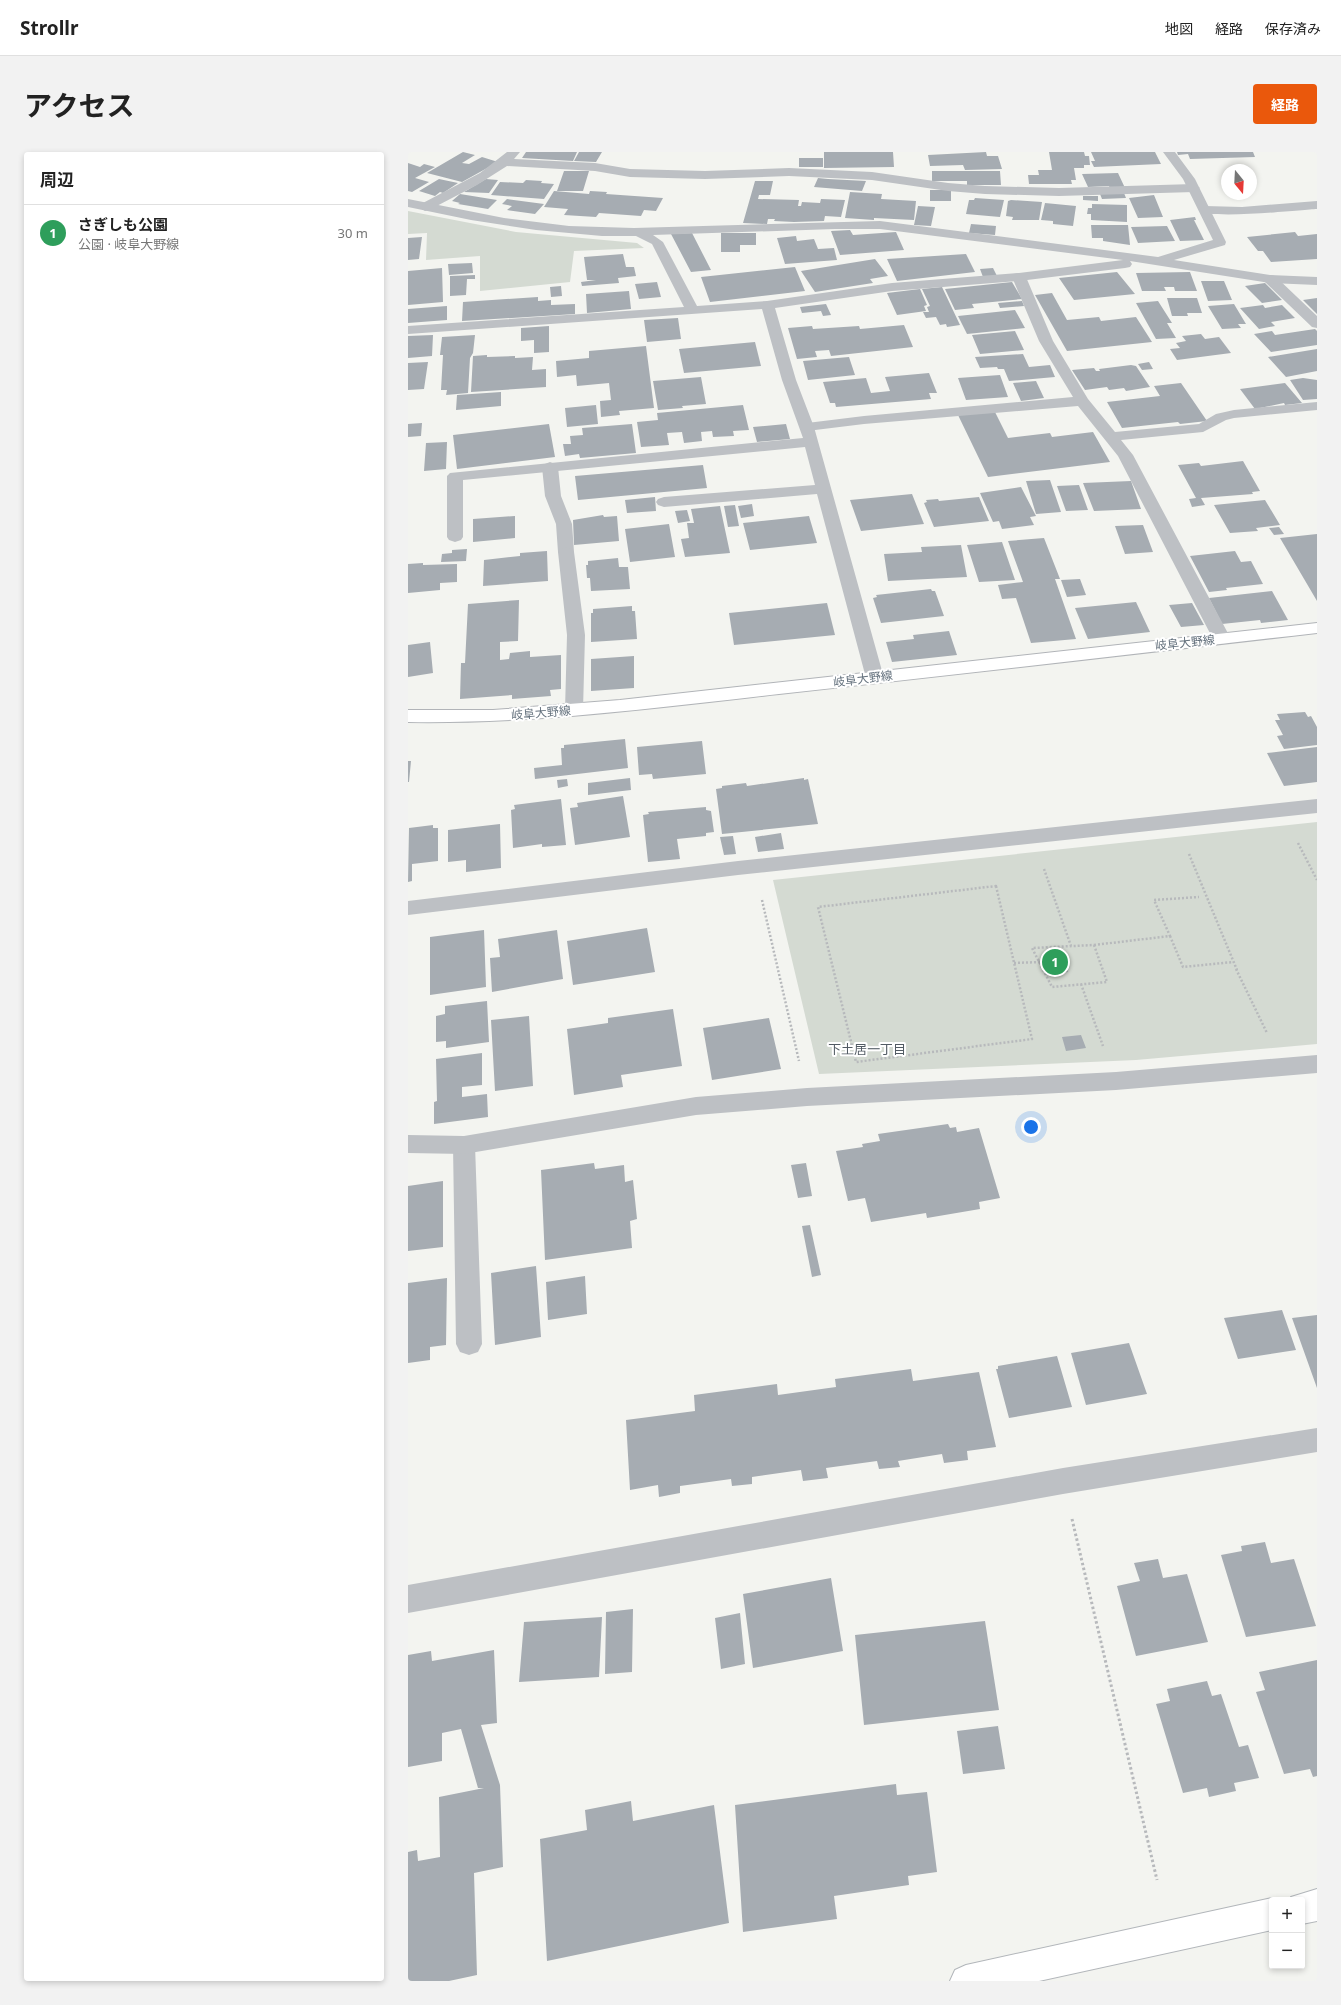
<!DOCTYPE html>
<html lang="ja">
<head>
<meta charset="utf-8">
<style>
	body { margin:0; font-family:"Noto Sans","Noto Sans JP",sans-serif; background:#f2f2f2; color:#222 }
	.controls { position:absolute; right:12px; bottom:12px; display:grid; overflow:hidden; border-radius:4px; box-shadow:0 2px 6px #0003 }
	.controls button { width:36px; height:36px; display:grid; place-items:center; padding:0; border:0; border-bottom:1px solid #e0e0e0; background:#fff; color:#222; font:20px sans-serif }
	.compass { position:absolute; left:813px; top:12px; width:36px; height:36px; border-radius:50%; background:#fff; box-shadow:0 2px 6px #0003; rotate:162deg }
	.you { position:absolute; left:623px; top:975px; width:14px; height:14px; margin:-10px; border:3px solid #fff; border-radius:50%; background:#1a73e8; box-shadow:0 0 0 6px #1a73e833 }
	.badge { display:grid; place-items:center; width:26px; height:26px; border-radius:50%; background:#ea580c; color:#fff; font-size:13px; font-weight:700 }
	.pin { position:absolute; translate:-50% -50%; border:2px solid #fff; box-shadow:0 1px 4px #0006 }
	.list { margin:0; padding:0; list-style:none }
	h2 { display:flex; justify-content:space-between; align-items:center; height:52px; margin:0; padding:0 16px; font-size:17px }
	h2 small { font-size:13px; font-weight:400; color:#767676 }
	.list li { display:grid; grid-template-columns:26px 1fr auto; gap:12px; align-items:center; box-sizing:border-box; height:56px; padding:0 16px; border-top:1px solid #e0e0e0 }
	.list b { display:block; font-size:15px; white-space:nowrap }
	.list p { margin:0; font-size:13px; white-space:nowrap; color:#767676 }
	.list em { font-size:13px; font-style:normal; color:#767676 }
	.map { position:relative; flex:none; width:909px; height:1829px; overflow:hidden; border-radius:4px }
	header { display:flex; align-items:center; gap:24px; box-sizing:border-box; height:56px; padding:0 20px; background:#fff; border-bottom:1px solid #e0e0e0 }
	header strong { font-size:19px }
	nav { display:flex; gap:22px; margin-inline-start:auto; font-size:14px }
	.intro { display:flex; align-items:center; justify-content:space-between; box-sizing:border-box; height:96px; padding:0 24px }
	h1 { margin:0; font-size:28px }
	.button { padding:10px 18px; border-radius:4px; background:#ea580c; color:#fff; font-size:14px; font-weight:700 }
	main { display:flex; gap:24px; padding:0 24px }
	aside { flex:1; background:#fff; border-radius:4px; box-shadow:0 2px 6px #0003 }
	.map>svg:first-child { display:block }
	.green { fill:#d4dad2 }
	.building { fill:#a6acb2 }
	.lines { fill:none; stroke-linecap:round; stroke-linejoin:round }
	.secondary-casing { stroke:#b2b6ba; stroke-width:2 }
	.primary-casing { stroke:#b1b4b8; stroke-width:2 }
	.path-far1 { stroke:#b7b9bc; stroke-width:2.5; stroke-dasharray:2 2; stroke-linecap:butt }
	.path { stroke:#b7b9bc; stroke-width:3; stroke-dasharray:2.5 2.5; stroke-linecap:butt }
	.lane { fill:#bdc0c4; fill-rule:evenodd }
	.street { fill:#bdc0c4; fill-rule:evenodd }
	.secondary { fill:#fff; fill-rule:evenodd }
	.primary { fill:#fff; fill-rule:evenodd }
	.labels { text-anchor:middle; stroke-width:4; stroke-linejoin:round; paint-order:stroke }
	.street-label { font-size:12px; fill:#65727e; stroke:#fff }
	.neighbourhood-label { font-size:13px; fill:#525b64; stroke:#fff }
</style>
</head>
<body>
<header>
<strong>Strollr</strong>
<nav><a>地図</a><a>経路</a><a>保存済み</a></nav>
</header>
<div class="intro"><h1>アクセス</h1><a class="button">経路</a></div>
<main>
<aside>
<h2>周辺<small></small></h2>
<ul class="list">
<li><span class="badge" style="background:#2e9e5b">1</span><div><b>さぎしも公園</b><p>公園 · 岐阜大野線</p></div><em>30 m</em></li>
</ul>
</aside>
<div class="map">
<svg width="909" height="1829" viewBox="0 0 909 1829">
	<rect width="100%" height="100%" fill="#f3f4f0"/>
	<!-- green -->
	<path class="green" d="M0,59L108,80L229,91L236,96L166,99L162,130L72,139V104L18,108L19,81L0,82Z
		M909,670V892L728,908L411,922L365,728Z"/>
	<!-- building -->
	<path class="building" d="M55,0L67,3L54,11L61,12L74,5L90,10L54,30L19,21Z
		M118,0H169L165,9L114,6Z
		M171,0H194L188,10L166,9Z
		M416,0H485L486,15L416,16Z
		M578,0L579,4H590L594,17L557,18L555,13L522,14L520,3Z
		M641,0H676L677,4H681L682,13H676V16H666L668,28H663L664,32H621L620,23H631L630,18H644Z
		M683,0H747L753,12L686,15L683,9H687Z
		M769,0H845L847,5L782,7L780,2L770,3Z
		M391,6H415V15H391Z
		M0,11L12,15L16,12L27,15L7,26L21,30L4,40L0,39Z
		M156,19H181L175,39H149Z
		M524,19H592L593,33H559V29H524Z
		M710,21L717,36L702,37L701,34L680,35L674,22Z
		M410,26L420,27L458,29L454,39L406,35Z
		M31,27L50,31L35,41L32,40L27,44L11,39Z
		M78,27L90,28L81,41L56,40Z
		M118,28L134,29L133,31L146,32L136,47L83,43L92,30L115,31Z
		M347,29H365L362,43H351L350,47L391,48L390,54H393L394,50L412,51L413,47L437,48L433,65L417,64L416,69L386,70L366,69L367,67H360L359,72L335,71Z
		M522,38H543V49H522Z
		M146,39L181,42L182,39L199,40L198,42L255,46L248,59L236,58L233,64L191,61L188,65L156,63L160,57L136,55Z
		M442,40L474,42L473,47L508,49L506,68L466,66V68L437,66Z
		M716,41L718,46L694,47L692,42Z
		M52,42L89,48L80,57L50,52L52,51L44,49Z
		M746,43L755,65L730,66L721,46Z
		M675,44H690V49L675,48Z
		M567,46L596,48L592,65L558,62L561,48H566Z
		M99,47L136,52L127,62L99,58L104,54L94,52Z
		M603,48L634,50L631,68H604L605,65L598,64L600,49Z
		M637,51L668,54L665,74L645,72V69L633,68Z
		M684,52L719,53V70L683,68V62H679L680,56H684Z
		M510,54L527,55L523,74L506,73Z
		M787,65L788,68H786L796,88L772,89L762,68Z
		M563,72L588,74L587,83L561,81Z
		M683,73H720L722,93L695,89V86H684Z
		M759,74L767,89L730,91L723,75Z
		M442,78L445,83L488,80L496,98L432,103L423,79Z
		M887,80L890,84L909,82V107L863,110L855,99H850L839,85Z
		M284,81L303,118L283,120L263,82Z
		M313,81H348V93H332V100H313Z
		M388,84L389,89L406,87L410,97L426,96L429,108L377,112L369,86Z
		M14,85L11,107L0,108V86Z
		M215,102L218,115H226L228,124L210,126L211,131L174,134L173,130L188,128H179L176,105Z
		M558,102L567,120L489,129L479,107Z
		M467,107L480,124L462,127L465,131L407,140L393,119Z
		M64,111L65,121L41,123L40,112Z
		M387,115L397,139L302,150L293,125Z
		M34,116L35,150L0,153V119Z
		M585,116L589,124L575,125L572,117Z
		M709,120L727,142L666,148L651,126Z
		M782,120L789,139H767L766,135H756L758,139H734L728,121Z
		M67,123V127H59L58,143L42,144V124Z
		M793,129H816L824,148L800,149Z
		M249,130L253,145L231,147L227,132Z
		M604,130L614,147L564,152L566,156L547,158L537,137Z
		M857,131L874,148L854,151L837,134Z
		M153,134L154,144L143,145L142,135Z
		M534,135L552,173L539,175L538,172L532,173L528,165L518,166L515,160H521L519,155L522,154L514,137Z
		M512,137L519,153L516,154L518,159L489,163L479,141Z
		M221,139L223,157L179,161L178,142Z
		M644,141L659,168L691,165L693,169L728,165L744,190L659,199L627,143Z
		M130,145V149L143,148V153L167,152V162L54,169L55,150Z
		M759,146H789L794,161H779L780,164H764Z
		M909,146V162L895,148Z
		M614,149L616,154L592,156L590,151Z
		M750,149L764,171H759L768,186L748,187L728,151Z
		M418,152L423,163L415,164L413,159L394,161L392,155Z
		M826,152L838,172H830L833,176L814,177L800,154Z
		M855,153L857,156L874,153L887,166L863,170L867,174L851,177L832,156Z
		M39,154V168L0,171V157Z
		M607,158L617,176L559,182L550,164Z
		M270,166L273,187L239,190L236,168Z
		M496,173L505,195L423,204L421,198L407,199L409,205L389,207L380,176L404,174L405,177L451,174L452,177Z
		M141,174V200L126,201V188L113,189V176Z
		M907,177L909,179V193L863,200L846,182L864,179L867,183Z
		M607,179L616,198L572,202L564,183Z
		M793,182L797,187L811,185L823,201L769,208L762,197L772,196L768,191L778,189L774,184Z
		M25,183L24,204L0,206V184Z
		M67,183L65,201L62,206L60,241L38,243L39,238H33L35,203H32L34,185Z
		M347,190L353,214L276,221L271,197Z
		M238,194L246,256L211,259L212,263L193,265L192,249L203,248L201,231L169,234L168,223L149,225L148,209L181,206V199Z
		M909,197V219L878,225L860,205Z
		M615,202L621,215L642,213L647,225L601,229L596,217H590L589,215L572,216L567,205Z
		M79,203V205L107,204V206L125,205L124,218L138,217V235L63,240L65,204Z
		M441,205L447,223L400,228L395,209Z
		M20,210L16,237L0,238V211Z
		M741,210L745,217L734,218L730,212Z
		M723,213L728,214L742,235L718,239L716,236L701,238L699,235L677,238L664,218L686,216L688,219H692L691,217Z
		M521,221L529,241H521L523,247L428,255L427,251H422L415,230L458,226L463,241L482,239L477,225Z
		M592,223L600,245L558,248L550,226Z
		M293,225L298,252L274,254L275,256L250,258L245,229Z
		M895,226L909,228V247L895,248L882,228Z
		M628,229L636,246L613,249L605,231Z
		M773,231L799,269L772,272L770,270L714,276L699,250L752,244L746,234Z
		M877,231L894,251L877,253L876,251L847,257L832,237Z
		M93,240V254L48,258L49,243Z
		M188,253L190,272L159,275L157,256Z
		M335,253L341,278L325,279L326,284L305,285L304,279L293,280L294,289L276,291L274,280L259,281L261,293L233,295L229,270L250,268L249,261Z
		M587,260L600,286L642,281L644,285L685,280L702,310L580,325L550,263Z
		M14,271L13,284L0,285V272Z
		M141,272L147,305L49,317L45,283Z
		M224,272L228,301L172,306L171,302L157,304L155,292H163L162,284L175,283L174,276Z
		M378,272L382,287L349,290L345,275Z
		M39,290L38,317L16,319L18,291Z
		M835,309L852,339L844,340L845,342L793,346L797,353L784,355L781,347L788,346L770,313L791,311L793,314Z
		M295,313L299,336L170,348L167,324Z
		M642,328L653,360L628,362L618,329Z
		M723,329L733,357L686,359L675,331Z
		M671,333L680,358L658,359L649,334Z
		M613,335L628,364L622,365L626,373L594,377L591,369L585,370L572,341Z
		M504,342L516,372L453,379L442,348Z
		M247,345L248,359L219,361L217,348Z
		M571,345L581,369L526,375L516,351L519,350L518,348L530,347L531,349Z
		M857,348L872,373L848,376L850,379L822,381L806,353Z
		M344,352L346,364L333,366L330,354Z
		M327,353L331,374L320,375L316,354Z
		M312,354L322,401L277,405L273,387L281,386L279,371H286L283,357Z
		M279,358L282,369L270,371L267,359Z
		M195,363L196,365L209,364L211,389L166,393L165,368Z
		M107,364V386L65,390V367Z
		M401,364L409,391L342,398L335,371Z
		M261,372L267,405L222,410L217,377Z
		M735,373L745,400L717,402L707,374Z
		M871,375L876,382L866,383L861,376Z
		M909,382V449L872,386Z
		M636,386L652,427H647L668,487L623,491L608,446L594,447L590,433L615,430L600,389Z
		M594,390L607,428L571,430L559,393Z
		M553,393L559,425L480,429L476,402L514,400L513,395Z
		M59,397L58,409L33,410L34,402L44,401V398Z
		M139,399L140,429L75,434L76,408L112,404V401Z
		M827,399L833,410L843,409L855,432L818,436L819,438L801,440L782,404Z
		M210,406L211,415H220L222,437L183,439L182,426H179L178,413H180V409Z
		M15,411V413L49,412V430L32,431V438L0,441V412Z
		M672,427L678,443L659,445L653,428Z
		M523,437L524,439H527L536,464L473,471L465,446L469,445L468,443Z
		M864,439L880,468L853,471L852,468L814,472L801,446Z
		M111,448L110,489L92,490V508L101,507L102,501L122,499V505L153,503V537L142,538L143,544L104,547V543L52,547L53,511H57L60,452Z
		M728,450L742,480L680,487L667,456Z
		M419,451L427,483L326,493L321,461Z
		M784,451L796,473L773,475L761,453Z
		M224,454V459H227L229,487L183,490V461H185V457Z
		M541,479L549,503L484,510L478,490L506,487L505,483Z
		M22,490L25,521L0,525V493Z
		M226,504V536L183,539V507Z
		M897,560L900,565L903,564L909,575V593L876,597L869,584L875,583L867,568H872L869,562Z
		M217,587L220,616L127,627L126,616L154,613L153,596H156V593Z
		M294,589L298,622L245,627L244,622L231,623L229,595Z
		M909,595V630L876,634L859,601Z
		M0,609H3L1,630H0Z
		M222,626L223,638L180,643V631Z
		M396,626V628L400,627L410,672L314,682L308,637L314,636V634L338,631L339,634Z
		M159,627L160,634L150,636L149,628Z
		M215,644L222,685L167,693L162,656L170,655L169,651Z
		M153,647L158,693L134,695V692L105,696L103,658L107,657L106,653Z
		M298,655V658L303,659L306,680L298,681V684L269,687L272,707L240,710L235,663L241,662L240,660Z
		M92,672L93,716L58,720V708L40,710V678Z
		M25,673V676H30V709L4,712V729L0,730L1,676Z
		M373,681L376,697L350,700L347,685Z
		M325,684L328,702L316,703L312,685Z
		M239,776L247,820L165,833L159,789Z
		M76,778L78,835L22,843V785Z
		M149,778L155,827L84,840L82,806L92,805L90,787Z
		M655,804L660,820L638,823L633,806Z
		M79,849L81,890L38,896V889L28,890V864L37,862V854Z
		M265,857L274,914L213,923L215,935L166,943L159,877L200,871V866Z
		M121,864L125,934L87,939L83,868Z
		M361,866L373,917L304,928L295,876Z
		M673,883L678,896L658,899L654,885Z
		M74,901V933L54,935V945L79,942L80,965L26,972V950L29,949L28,907Z
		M540,972L542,976L548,975L549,980L571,976L592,1046L571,1050L572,1057L519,1066L518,1061L463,1070L457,1046L440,1049L428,999L455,995L454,992L472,989L470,982Z
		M186,1011L187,1017L216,1013L217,1030L225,1028L229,1067L222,1069L224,1096L137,1108L133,1018Z
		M398,1011L404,1044L390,1046L383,1013Z
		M35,1029V1095L0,1099V1034Z
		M402,1073L413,1123L404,1125L394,1074Z
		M128,1114L133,1185L87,1193L83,1121Z
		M177,1124L179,1162L140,1168L138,1130Z
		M39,1126L38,1193L22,1195V1208L0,1211V1131Z
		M874,1158L888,1198L830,1207L816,1166Z
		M909,1163V1236L884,1166Z
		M721,1191L739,1242L678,1253L663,1201Z
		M649,1204L664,1255L601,1266L588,1217H590V1214Z
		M503,1217L505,1229L571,1220L588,1295L559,1299L560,1308L536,1311L534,1302L490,1309L492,1315L471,1317L469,1309L418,1316L420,1326L395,1329L393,1318L344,1325V1332L324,1334L323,1327L272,1334V1341L251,1345L250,1333L222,1338L218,1268L287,1259L286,1243L369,1232L370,1243L428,1235L427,1227Z
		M857,1390L863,1411L886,1407L908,1474L838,1485L813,1403L834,1399L833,1394Z
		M750,1407L755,1426L779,1422L800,1490L728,1504L709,1434L732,1429L726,1411Z
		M423,1426L435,1499L345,1516L335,1442Z
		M225,1457L224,1520L197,1522L198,1460Z
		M332,1461L337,1512L313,1517L307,1466Z
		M194,1465L191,1525L111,1530L116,1470Z
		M577,1469L591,1558L456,1573L447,1483Z
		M86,1498L89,1571L73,1573L92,1633L95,1715L66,1721L69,1823L41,1829H0V1700L9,1698L10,1709L32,1705L31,1645L76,1636H70L53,1577L34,1581V1609L0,1615V1503L23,1499L24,1509Z
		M909,1508V1624L905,1625L902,1617L876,1622L848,1540L857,1538L851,1520Z
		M799,1529L804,1544L813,1542L831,1595L840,1593L851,1626L826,1631L828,1639L801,1645L799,1636L775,1641L748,1552L762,1549L759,1537Z
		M590,1574L597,1617L555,1622L549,1579Z
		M488,1632L489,1643L519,1640L529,1720L500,1724L501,1733L426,1744L429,1767L335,1780L327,1653Z
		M223,1649L225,1669L306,1653L321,1771L139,1809L132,1687L179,1678L177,1658Z"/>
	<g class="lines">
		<!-- secondary casing -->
		<g class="secondary-casing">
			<path id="secondary" d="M909,1737V1769L894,1772V1748H882L883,1745Z
				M864,1746L868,1748H864V1778L631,1829H542L547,1818L558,1813Z"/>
		</g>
		<!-- primary casing -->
		<g class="primary-casing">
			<path id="primary" d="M909,471V481C730,501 550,523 371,542C247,556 124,572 0,570V558H85L212,548Z"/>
		</g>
		<!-- path-far1 -->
		<path class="path-far1" d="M890,691L909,728
			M781,702L829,818
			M636,717L663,794
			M588,734L624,887L448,910L410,755Z
			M354,748L391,909
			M762,784L775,815L825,810
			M686,793L699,830L644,835L624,796Z
			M686,793L762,784L746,748L791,745
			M606,811L632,810
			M828,817L859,881
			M673,832L695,894"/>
		<!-- path -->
		<path class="path" d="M664,1367L749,1728"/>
		<!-- lane -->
		<path class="lane" d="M99,0H112L106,7L187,11L222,17L297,19L381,16L464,20L540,31L577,34L651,36L786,32L792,36L786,40L651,44L577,42L540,39L464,28L381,24L297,27L222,25L187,19L99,14L69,33L21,58L17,59L11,55L13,52L72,21Z
			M909,49V57C892,58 798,68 791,58L797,54L834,55Z
			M611,121L616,122L618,125L645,189L680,247L707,280L791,272L808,262L826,258L909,250V258L826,266L818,268L795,280L713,288L725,303L823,487L820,491L814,492L808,491L805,487L710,304L670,254L456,272L399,279L394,278L392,275L394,272L399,271L456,264L665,245L631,189L604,125L606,122Z
			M862,123L867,124L909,164V176L904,175L857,130L855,127L857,124Z
			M142,310L147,312L150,315L153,344L164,372L166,400L164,403L158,405L152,403L150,400L148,372L137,344L134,315L137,312Z
			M56,984L64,986L67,993L74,1192L70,1200L61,1203L52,1200L48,1192L45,993L48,986Z"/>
		<!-- street -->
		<path class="street" d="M755,0H767L787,27L818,90L817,93L766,108L862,123L909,125V133L862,131L722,109L724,112L722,115L717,116L611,129L484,139L367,156L388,228L406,275L476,526L473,530L467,532L461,530L458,526L409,342L256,355L250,353L248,350L250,347L256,345L407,333L397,295L55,328V385L53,388L47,390L41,388L39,385V324L42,321L395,286L374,228L354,157L0,182V174L276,155L244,92L228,84H194L128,78L63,68L0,55V47L96,66L161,74L226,76L472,69L750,105L805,88L775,27ZM427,77H472L715,108L611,121L484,131L359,149L289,154L255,90L245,83Z
			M158,395L164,397L166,400L177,483L175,558L172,562L166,564L160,562L157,558L159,483L150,400L152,397Z
			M909,647V661L330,723L0,763V749L330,709Z
			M909,903V921L708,938L399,954L288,963L56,1002L0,1001V983L56,984L288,945L399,936L708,920Z
			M909,1276V1300L655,1342L0,1461V1433L655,1316Z"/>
		<!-- secondary -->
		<use href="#secondary" class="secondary"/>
		<!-- primary -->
		<use href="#primary" class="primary"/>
	</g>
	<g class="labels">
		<!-- street labels -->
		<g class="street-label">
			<text transform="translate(777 491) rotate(-6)" y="4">岐阜大野線</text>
			<text transform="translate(455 527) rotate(-7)" y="4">岐阜大野線</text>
			<text transform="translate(133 561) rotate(-5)" y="4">岐阜大野線</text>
		</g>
		<!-- neighbourhood labels -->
		<g class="neighbourhood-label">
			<text x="459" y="902">下土居一丁目</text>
		</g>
	</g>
</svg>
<div class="controls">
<button>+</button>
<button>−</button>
</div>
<svg class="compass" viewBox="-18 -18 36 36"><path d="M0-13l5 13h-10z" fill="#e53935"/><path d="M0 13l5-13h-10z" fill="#767676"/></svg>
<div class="you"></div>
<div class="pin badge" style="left:647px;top:810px;background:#2e9e5b">1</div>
</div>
</main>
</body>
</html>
